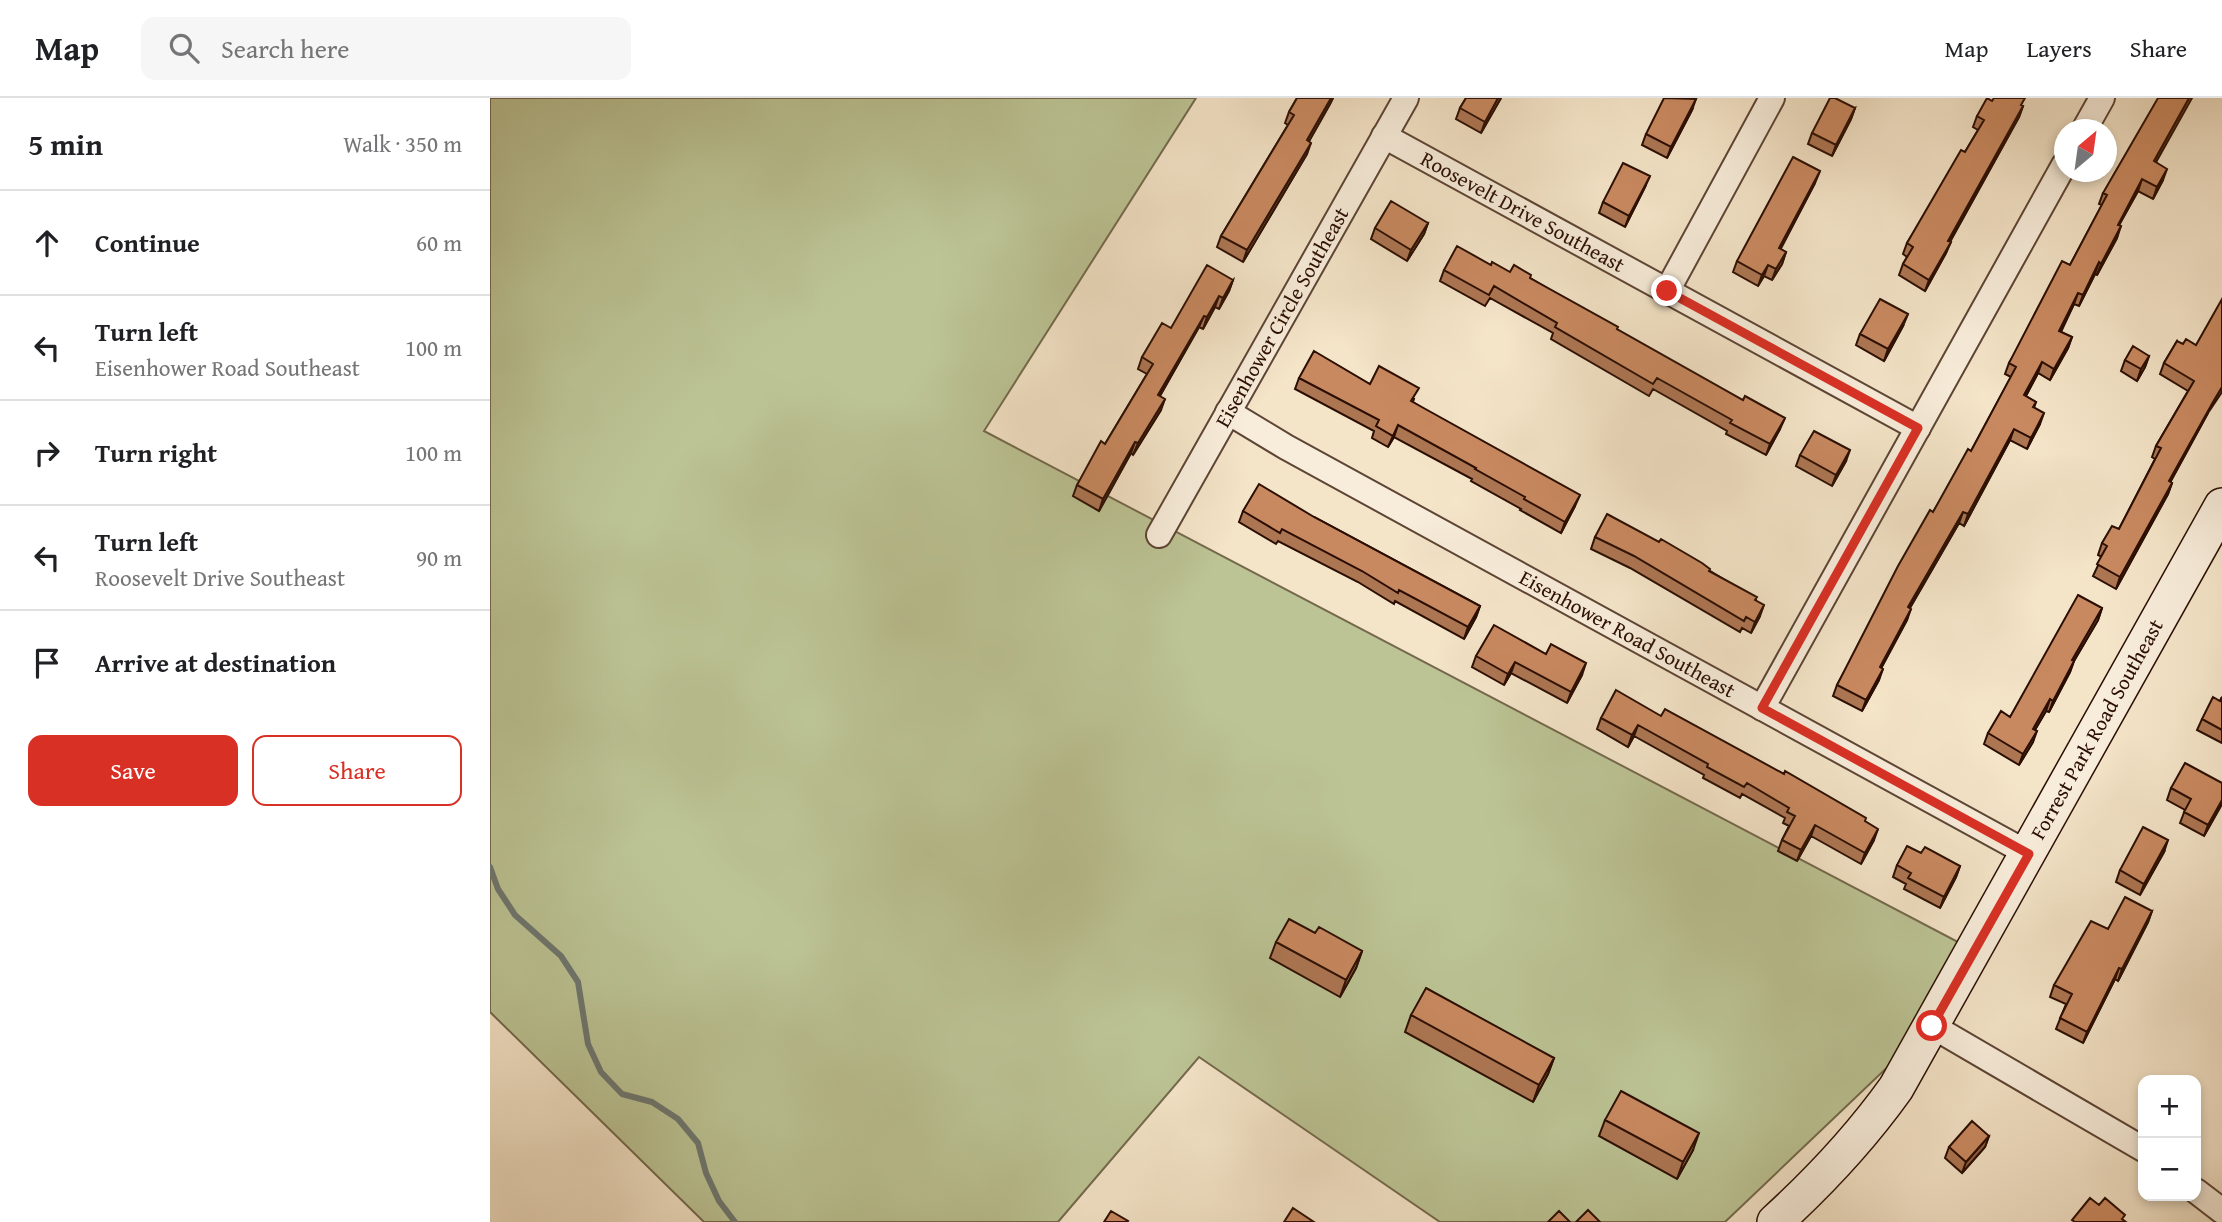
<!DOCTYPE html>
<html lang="en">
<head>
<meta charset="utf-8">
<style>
	body { margin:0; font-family:"Gentium Book Plus",serif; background:#f6f6f6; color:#202124 }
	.controls { position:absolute; right:21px; bottom:21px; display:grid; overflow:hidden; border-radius:14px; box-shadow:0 4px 10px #0003 }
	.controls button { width:63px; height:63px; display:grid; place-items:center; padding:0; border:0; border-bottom:2px solid #e0e0e0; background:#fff; color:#202124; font:35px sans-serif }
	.compass { position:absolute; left:1564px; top:21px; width:63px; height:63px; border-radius:50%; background:#fff; box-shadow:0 4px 10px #0003; rotate:29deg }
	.stop { position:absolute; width:21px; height:21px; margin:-16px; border:5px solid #d93025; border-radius:50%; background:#fff }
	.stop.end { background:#d93025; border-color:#fff; box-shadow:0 2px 7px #0008 }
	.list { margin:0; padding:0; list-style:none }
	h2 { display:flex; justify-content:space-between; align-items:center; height:91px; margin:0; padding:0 28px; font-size:30px }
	h2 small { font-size:23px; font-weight:400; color:#757577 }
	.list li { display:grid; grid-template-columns:46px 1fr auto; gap:21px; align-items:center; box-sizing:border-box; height:105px; padding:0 28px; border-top:2px solid #e0e0e0 }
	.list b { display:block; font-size:26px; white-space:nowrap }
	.list p { margin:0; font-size:23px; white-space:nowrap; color:#757577 }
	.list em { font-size:23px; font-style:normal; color:#757577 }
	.actions { display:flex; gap:14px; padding:21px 28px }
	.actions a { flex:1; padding:16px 0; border:2px solid #d93025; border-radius:14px; text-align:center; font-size:24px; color:#d93025 }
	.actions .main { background:#d93025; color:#fff }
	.icon { flex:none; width:38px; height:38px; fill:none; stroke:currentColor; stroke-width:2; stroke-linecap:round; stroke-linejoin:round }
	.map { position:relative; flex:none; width:1732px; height:1124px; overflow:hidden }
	header { display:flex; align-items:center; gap:42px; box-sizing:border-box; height:98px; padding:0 35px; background:#fff; border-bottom:2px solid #e0e0e0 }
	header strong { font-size:33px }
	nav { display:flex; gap:38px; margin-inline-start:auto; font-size:24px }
	.search { width:490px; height:63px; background:#f6f6f6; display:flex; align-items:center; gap:18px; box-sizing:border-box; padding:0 24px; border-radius:14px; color:#757577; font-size:26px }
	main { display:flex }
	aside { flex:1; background:#fff }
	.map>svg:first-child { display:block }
	.green { fill:#bcc495; stroke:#74694c; stroke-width:2 }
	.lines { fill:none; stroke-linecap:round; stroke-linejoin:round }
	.stream { stroke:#6f7870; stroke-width:6 }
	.street-casing { stroke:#5d4434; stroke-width:28 }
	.secondary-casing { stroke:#2b0e03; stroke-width:38 }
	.street { stroke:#f8eddb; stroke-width:24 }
	.secondary { stroke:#f8eddb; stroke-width:35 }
	.wall { fill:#ad7653; stroke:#2b0e03; stroke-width:2 }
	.shaded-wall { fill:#8d6043; stroke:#2b0e03; stroke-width:2 }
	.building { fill:#c98960; stroke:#2b0e03; stroke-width:2 }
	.route { stroke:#d93025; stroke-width:9 }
	.labels { text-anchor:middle; stroke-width:6; stroke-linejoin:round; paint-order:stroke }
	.street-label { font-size:21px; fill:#2b0e03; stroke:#f8eddb }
</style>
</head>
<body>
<header>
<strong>Map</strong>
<div class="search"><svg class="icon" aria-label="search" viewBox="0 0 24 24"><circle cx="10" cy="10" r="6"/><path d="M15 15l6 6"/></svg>Search here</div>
<nav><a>Map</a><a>Layers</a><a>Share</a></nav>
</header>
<main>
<aside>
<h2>5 min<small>Walk · 350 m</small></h2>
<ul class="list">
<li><svg class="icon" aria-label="ahead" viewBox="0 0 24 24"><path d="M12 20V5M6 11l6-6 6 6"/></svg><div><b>Continue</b></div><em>60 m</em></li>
<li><svg class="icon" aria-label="left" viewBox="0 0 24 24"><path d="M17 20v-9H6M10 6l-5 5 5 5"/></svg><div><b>Turn left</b><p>Eisenhower Road Southeast</p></div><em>100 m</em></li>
<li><svg class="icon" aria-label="right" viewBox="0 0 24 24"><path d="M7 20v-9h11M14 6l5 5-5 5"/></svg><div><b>Turn right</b></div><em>100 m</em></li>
<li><svg class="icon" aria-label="left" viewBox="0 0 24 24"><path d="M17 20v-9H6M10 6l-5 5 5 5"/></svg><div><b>Turn left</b><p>Roosevelt Drive Southeast</p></div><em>90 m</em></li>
<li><svg class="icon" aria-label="arrive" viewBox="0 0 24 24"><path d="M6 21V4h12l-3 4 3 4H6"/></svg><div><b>Arrive at destination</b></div></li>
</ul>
<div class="actions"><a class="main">Save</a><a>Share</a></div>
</aside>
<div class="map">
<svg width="1732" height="1124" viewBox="0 0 1732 1124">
	<rect width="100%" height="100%" fill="#f4e4c8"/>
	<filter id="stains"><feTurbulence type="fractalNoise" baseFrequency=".00286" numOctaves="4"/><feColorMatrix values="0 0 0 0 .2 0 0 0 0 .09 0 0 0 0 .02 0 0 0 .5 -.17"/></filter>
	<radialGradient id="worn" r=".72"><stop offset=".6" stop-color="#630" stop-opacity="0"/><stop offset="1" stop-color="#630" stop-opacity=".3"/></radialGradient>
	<!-- green -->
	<path class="green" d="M0,0H706L494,333L1468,844L1427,941L1235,1124H950L709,959L568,1124H214L0,914Z"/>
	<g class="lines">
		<!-- stream -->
		<path class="stream" d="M0,769L8,791L25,817L71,858L88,884L98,946L111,974L132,996L162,1004L188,1021L208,1045L216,1075L229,1103L245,1124"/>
		<!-- street casing -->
		<g class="street-casing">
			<g id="street">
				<path d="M1594,32L1612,0"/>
				<path id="s1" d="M894,38L1428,330"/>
				<path d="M1177,193L1282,0"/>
				<path id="s2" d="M738,314L796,349L1539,756"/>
				<path id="s3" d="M669,437L916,0"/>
				<path d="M1272,610L1574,67"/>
				<path d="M1442,928L1653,1051"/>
				<path d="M1706,1093L1732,1113"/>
			</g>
		</g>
		<!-- secondary casing -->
		<g class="secondary-casing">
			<g id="secondary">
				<path id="s4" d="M1285,1124C1330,1083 1371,1039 1406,990L1732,408"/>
			</g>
		</g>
		<!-- street -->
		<use href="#street" class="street"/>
		<!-- secondary -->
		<use href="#secondary" class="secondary"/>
	</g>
	<!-- wall -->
	<path class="wall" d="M807,0H843L840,6L819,43L817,56L753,164L727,149L731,138L798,27L795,25L799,14Z
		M976,0H1011L991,35L966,21L970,10Z
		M1502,3L1533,8L1529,19L1460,144L1456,155L1435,193L1409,177L1413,166L1417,159L1413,156L1417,145L1475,54L1488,32L1483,29L1487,18Z
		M1365,10L1361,21L1342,58L1318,46L1322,35Z
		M1202,12L1177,60L1152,47L1156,36Z
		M1666,64L1673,82L1663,101L1648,93L1629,127L1627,140L1607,177L1605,176L1589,208L1584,206L1571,234L1582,239L1578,250L1560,282L1548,275L1536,298L1546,304L1544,310L1550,326L1537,351L1520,342L1474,428L1469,425L1420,510L1417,522L1391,570L1389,582L1372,613L1343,598L1347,587L1443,414L1481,353L1521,279L1515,276L1519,265L1580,167L1612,107L1609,106L1613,95Z
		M1325,85L1290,151L1296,154L1292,166L1282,182L1274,178L1268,188L1243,174L1247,163Z
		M1155,89L1135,129L1109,115L1113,104Z
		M938,125L934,136L917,163L881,141L885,130Z
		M954,172L1020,174L1040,180L1290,331L1276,357L1236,336L1237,333L1163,291L1159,298L1061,241L1063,235L1000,200L995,208L950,183Z
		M743,182L739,193L729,211L725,209L713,231L709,229L670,298L671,312L643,357L641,355L609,413L583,398L587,387L615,346L657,276L648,271L652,259Z
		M1413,228L1394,263L1366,247L1370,236Z
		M1687,243L1718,315L1680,384L1682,385L1678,396L1626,491L1603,478L1612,459L1608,457L1612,445L1629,431L1665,361L1662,359L1666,348L1698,293L1670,276L1674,265Z
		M1659,258L1655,269L1647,283L1631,273L1635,262Z
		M809,280L880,286L924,301L923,304L1085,408L1071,435L1030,412L1031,411L981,383L982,381L904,339L898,349L882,340L884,333L805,291Z
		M1310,357L1356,363L1342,388L1306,368Z
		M753,413L824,419L990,508L986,519L974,541L905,503L904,506L868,484L788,443L786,446L749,424Z
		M1105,439L1220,473L1266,502L1270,518L1261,535L1252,530L1250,534L1140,470L1101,451Z
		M1612,510L1608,522L1584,563L1580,574L1559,614L1556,613L1545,632L1543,644L1529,667L1494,646L1498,635L1520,619Z
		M1056,556L1092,577L1077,605L1021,575L1014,587L982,569L986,558Z
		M1732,599V645L1707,632L1712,621L1730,603Z
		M1171,618L1375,723L1384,742L1371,766L1321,738L1307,763L1288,753L1292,742L1299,728L1293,725L1295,720L1252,696L1250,700L1213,680L1214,677L1144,638L1138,649L1107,631L1111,620Z
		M1681,690L1732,706L1714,738L1690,725L1695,712L1677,702Z
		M1674,754L1650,797L1626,784L1630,772Z
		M1431,755L1470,768L1466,779L1450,810L1414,791L1416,786L1403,779L1407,767Z
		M1662,813L1658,824L1628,883L1625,881L1593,945L1566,931L1576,906L1560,899L1564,887L1618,831Z
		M825,835L872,853L866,870L850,899L780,860L786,844Z
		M921,917L1064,960L1058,976L1043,1004L915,934Z
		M1115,1022L1203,1052L1187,1081L1109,1038Z
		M1499,1038L1495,1049L1472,1075L1455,1060L1459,1049Z"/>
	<!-- shaded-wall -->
	<path class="shaded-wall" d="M841,0H843L840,6L813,54L817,42Z
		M1008,0H1011L991,35L995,24Z
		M1699,0H1702L1660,75L1664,63Z
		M1206,1L1202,12L1177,60L1181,49Z
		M1533,8L1529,19L1454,154L1458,143Z
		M1365,10L1361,21L1342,58L1346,47Z
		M821,45L817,56L753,164L757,152Z
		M1677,71L1673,82L1663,101L1667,89Z
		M1330,73L1325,85L1285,162L1289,150Z
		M1160,78L1155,89L1135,129L1139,118Z
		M1652,81L1648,93L1623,138L1628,127Z
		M938,125L934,136L917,163L921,152Z
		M1631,128L1627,140L1607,177L1611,166Z
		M1461,144L1456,155L1435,193L1439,182Z
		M1296,154L1292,166L1282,182L1286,171Z
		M1609,164L1605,176L1589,208L1593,197Z
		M1278,167L1274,178L1268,188L1272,177Z
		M743,182L739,193L729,211L733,200Z
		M1588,195L1584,206L1565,244L1569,233Z
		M729,198L725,209L713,231L717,219Z
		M1418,216L1413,228L1394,263L1398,251Z
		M714,218L709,229L664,308L668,297Z
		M1582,239L1578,250L1560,282L1564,271Z
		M1659,258L1655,269L1647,283L1651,271Z
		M1552,264L1548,275L1530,309L1534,297Z
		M1732,289V294L1718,315L1675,394L1679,383L1723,304Z
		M675,301L671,312L643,357L648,345Z
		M1554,315L1550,326L1537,351L1541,340Z
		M1295,320L1290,331L1276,357L1280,346Z
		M908,327L904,339L898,349Z
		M1524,331L1520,342L1474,428L1478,416Z
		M645,344L641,355L609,413L613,401Z
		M1360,352L1356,363L1342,388L1346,377Z
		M1682,385L1678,396L1626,491L1630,479Z
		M1090,397L1085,408L1071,435L1075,424Z
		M1473,414L1469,425L1414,520L1418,509Z
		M1274,507L1270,518L1261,535L1265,524Z
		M990,508L986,519L974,541L978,529Z
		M1612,510L1608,522L1578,573L1582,562Z
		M1421,511L1417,522L1386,580L1390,569Z
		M1584,563L1580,574L1559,614L1563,603Z
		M1025,564L1021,575L1014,587L1018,576Z
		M1096,565L1092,577L1077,605L1081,594Z
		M1393,571L1389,582L1372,613L1376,602Z
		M1560,601L1556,613L1539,642L1543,631Z
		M1148,627L1144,638L1138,649L1142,637Z
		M1547,633L1543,644L1529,667L1533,656Z
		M1732,702V706L1714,738L1718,727Z
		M1325,727L1321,738L1307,763L1311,752Z
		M1388,731L1384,742L1371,766L1375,755Z
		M1678,742L1674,754L1650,797L1654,786Z
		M1470,768L1466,779L1450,810L1454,799Z
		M1662,813L1658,824L1628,883L1632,871Z
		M872,853L866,870L850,899L856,882Z
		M1629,870L1625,881L1593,945L1597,934Z
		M1064,960L1058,976L1043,1004L1049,987Z
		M1209,1035L1203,1052L1187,1081L1193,1064Z
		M1499,1038L1495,1049L1472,1075L1476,1064Z"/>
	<!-- building -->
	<path class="building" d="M807,0H841L817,42L821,45L757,152L731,138L804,17L799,14Z
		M976,0H1008L995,24L970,10Z
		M1174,0L1206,1L1181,49L1156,36Z
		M1340,0H1345L1365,10L1346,47L1322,35Z
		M1497,0L1502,3L1504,0H1535L1531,7L1533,8L1458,143L1461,144L1439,182L1413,166L1423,149L1417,145L1471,52L1475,54L1494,22L1487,18Z
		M1668,0H1699L1664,63L1677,71L1667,89L1652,81L1628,127L1631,128L1611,166L1609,164L1593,197L1588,195L1569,233L1582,239L1564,271L1552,264L1534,297L1546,304L1543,309L1554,315L1541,340L1524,331L1478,416L1473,414L1418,509L1421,511L1390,569L1393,571L1376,602L1347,587L1408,468L1440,412L1443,414L1478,351L1481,353L1526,269L1519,265L1572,163L1580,167L1617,97L1613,95Z
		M1303,59L1330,73L1289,150L1296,154L1286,171L1278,167L1272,177L1247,163Z
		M1133,65L1160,78L1139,118L1113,104Z
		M901,103L938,125L921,152L885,130Z
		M967,148L1001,167L1002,164L1020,174L1024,167L1041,177L1040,180L1128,229L1127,231L1253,302L1255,298L1295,320L1280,346L1240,325L1242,322L1167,280L1163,286L1065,229L1067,225L1004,188L999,197L954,172Z
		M717,167L743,182L733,200L729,198L717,219L714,218L668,297L675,301L648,345L645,344L613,401L587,387L611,343L615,346L663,266L652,259L672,225L681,230Z
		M1390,201L1418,216L1398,251L1370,236Z
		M1732,201V289L1723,304L1679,383L1682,385L1630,479L1607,466L1617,448L1612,445L1622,428L1629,431L1671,350L1666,348L1704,283L1674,265L1687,243L1693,246L1696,241L1706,247Z
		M1643,248L1659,258L1651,271L1635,262Z
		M824,253L880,286L889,268L929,290L921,303L1090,397L1075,424L1034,401L1035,399L985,371L986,370L908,327L903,338L886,328L889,322L809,280Z
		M1324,333L1360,352L1346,377L1310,357Z
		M769,386L824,419L990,508L978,529L909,492L908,495L872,473L792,431L790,435L753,413Z
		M1117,416L1169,444L1171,441L1212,465L1220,471L1219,473L1267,499L1265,502L1274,507L1265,524L1256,519L1254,523L1144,458L1105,439Z
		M1588,497L1612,510L1582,562L1584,563L1563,603L1560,601L1543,631L1547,633L1533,656L1498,635L1511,613L1520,619Z
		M1004,527L1056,556L1061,546L1096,565L1081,594L1025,564L1018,576L986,558Z
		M1126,592L1171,618L1175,611L1294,676L1295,673L1376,720L1375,723L1388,731L1375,755L1325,727L1311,752L1292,742L1305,718L1297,714L1299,710L1257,685L1254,689L1217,669L1218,666L1148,627L1142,637L1111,620Z
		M1723,599L1730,603L1732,599V632L1712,621Z
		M1695,665L1732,685V702L1718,727L1694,714L1701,701L1681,690Z
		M1653,729L1678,742L1654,786L1630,772Z
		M1417,748L1431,755L1435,749L1470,768L1454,799L1418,780L1421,775L1407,767Z
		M1635,799L1662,813L1632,871L1629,870L1597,934L1570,920L1582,896L1564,887L1601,823L1618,831Z
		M799,821L825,835L829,829L872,853L856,882L786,844Z
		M936,890L1064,960L1049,987L921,917Z
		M1131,993L1209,1035L1193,1064L1115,1022Z
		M1482,1023L1499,1038L1476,1064L1459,1049Z
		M1600,1100L1609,1107L1615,1100L1635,1117L1632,1121L1636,1124H1585L1582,1122Z
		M803,1110L824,1124H794Z
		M1098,1112L1110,1124H1086Z
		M621,1113L638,1123L637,1124H614Z
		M1069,1113L1080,1124H1058Z"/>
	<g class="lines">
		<!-- route -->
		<path class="route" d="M1177,193L1428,330L1272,610L1539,756L1442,928"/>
	</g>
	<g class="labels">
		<!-- street labels -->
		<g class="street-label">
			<text dy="7" stroke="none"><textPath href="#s1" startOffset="158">Roosevelt Drive Southeast</textPath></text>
			<text dy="7" stroke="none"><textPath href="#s3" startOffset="250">Eisenhower Circle Southeast</textPath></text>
			<text dy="7" stroke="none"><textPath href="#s2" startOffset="457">Eisenhower Road Southeast</textPath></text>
			<text dy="7" stroke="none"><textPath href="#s4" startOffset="592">Forrest Park Road Southeast</textPath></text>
		</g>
	</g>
	<rect width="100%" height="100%" filter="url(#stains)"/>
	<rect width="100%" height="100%" fill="url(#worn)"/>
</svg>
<div class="controls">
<button>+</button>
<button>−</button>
</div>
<svg class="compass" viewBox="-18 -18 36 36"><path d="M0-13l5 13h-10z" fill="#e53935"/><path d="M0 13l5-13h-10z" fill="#757577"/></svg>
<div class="stop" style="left:1442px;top:928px"></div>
<div class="stop end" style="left:1177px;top:193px"></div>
</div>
</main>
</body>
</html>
